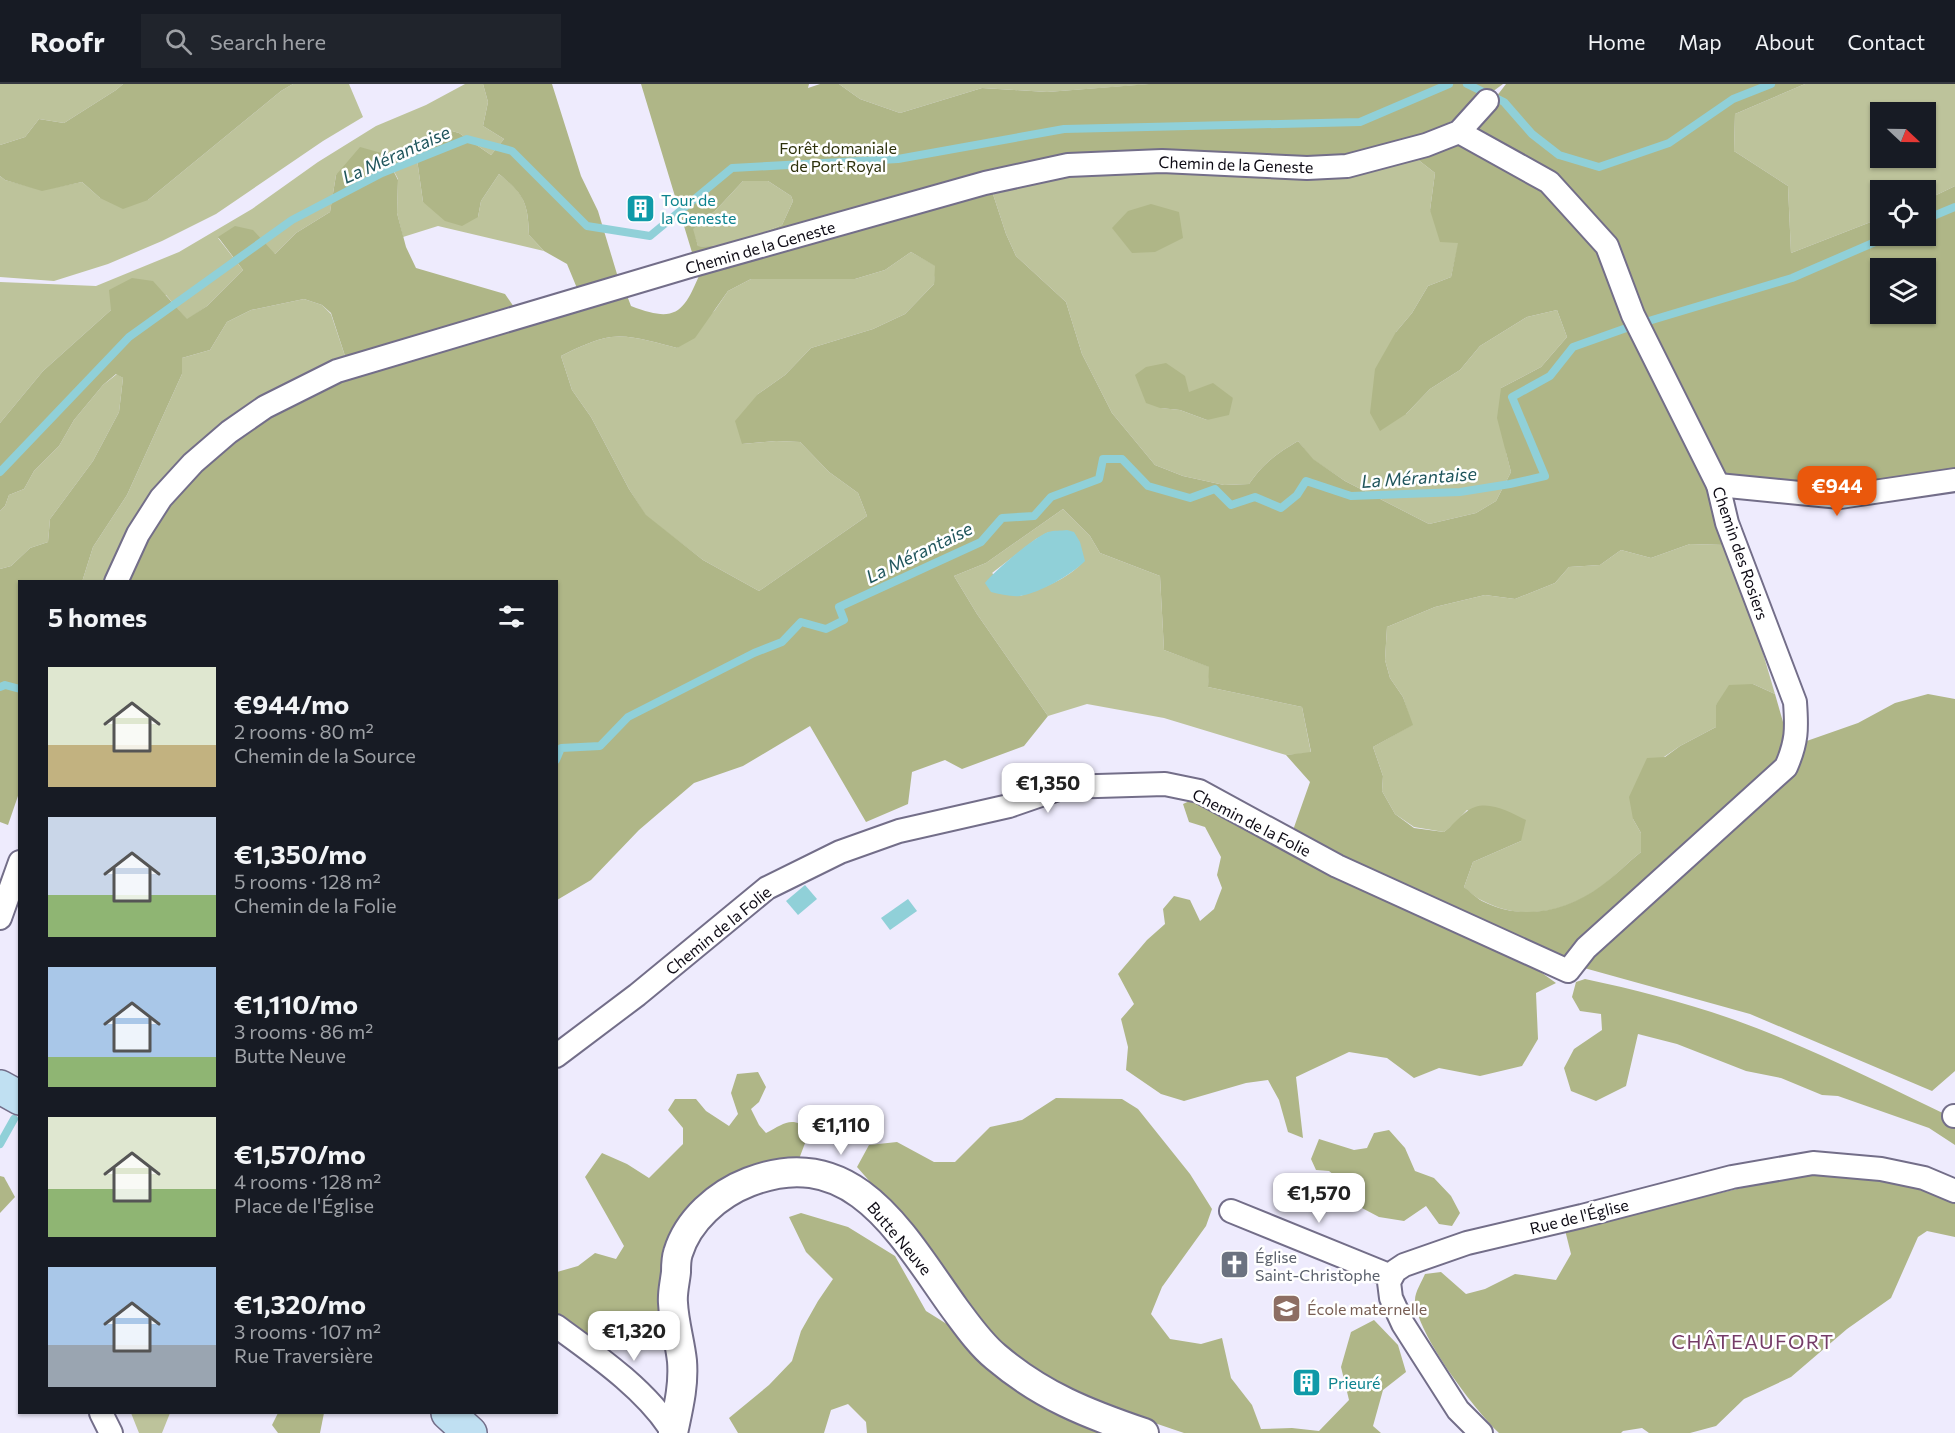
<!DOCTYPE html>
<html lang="en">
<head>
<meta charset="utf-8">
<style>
	:root { --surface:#171b24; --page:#20242c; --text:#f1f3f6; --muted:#9ea1a6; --line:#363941; --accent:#ea580c }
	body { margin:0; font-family:Commissioner,sans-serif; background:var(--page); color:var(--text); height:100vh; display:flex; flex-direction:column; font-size:22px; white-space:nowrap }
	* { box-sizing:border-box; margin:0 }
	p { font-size:20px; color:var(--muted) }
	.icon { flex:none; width:33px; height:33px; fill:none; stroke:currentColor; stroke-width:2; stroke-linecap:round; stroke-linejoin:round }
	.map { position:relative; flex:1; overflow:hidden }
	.side { position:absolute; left:18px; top:496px; width:540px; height:834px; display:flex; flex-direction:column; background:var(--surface); border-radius:0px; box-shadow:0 2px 4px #0004 }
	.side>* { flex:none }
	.needle { width:39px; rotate:112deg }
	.fabs { position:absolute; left:1870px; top:18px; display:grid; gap:12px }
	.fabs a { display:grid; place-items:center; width:66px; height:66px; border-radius:0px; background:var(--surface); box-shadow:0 2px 4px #0004; font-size:30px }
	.price { position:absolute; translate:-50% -51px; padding:0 14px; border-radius:12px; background:#fff; color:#222; font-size:20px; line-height:39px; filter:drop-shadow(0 2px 3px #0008) }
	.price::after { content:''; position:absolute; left:50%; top:36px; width:18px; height:14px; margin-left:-9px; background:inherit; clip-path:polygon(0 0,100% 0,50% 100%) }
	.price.active { background:var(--accent); color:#fff }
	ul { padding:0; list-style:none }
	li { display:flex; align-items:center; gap:18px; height:150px; padding:0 30px }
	li span { display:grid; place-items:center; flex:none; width:168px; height:120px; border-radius:0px; color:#555 }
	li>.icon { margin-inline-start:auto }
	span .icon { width:72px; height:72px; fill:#fffc; stroke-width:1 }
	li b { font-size:26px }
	h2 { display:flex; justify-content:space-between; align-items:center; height:72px; padding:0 30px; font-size:26px }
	header { display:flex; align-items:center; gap:36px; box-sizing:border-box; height:84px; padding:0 30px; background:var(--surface); border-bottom:2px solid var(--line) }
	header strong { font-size:28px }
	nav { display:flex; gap:33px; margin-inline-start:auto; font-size:21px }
	.search { width:420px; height:54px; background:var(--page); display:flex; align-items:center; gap:15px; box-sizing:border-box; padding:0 21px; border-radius:0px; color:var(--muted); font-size:22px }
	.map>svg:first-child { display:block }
</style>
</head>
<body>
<header>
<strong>Roofr</strong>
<div class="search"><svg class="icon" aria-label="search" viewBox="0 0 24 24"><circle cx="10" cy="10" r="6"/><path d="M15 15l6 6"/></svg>Search here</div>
<nav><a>Home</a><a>Map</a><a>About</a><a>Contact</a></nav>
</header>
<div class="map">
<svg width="1955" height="1349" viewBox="0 0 1955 1349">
	<rect width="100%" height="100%" fill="#eeebfd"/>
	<g fill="#bdc39b" fill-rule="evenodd">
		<polygon points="0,0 123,0 116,6 64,39 39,35 25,53 0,61"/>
		<polygon points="293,0 349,0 363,33 323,57 216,130 162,157 108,180 54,197 0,193 0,92 5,96 42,106 82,98 100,114 148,116 281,7"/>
		<path d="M465,0h18l5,18 -5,24 21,13 -13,16 -32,-22 -14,-4 -20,11 -9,12 7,50 55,15 3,-16 18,-27c25,20 29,28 30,61l15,16 -106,-25 -35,11 -6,-24 1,-34 -13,-25 -49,21 -6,37 -34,21 -21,21 -57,-16 25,32 -36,36 -20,14 -21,-25 -55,15 -68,61 -43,52v-141l96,4 83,-34 73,-43 66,-47 58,-36 50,-21z"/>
		<polygon points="839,0 1152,0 1047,8 982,4 900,29 860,15"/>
		<path d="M1805,0h150v102l-29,14v-10h-45v28l-90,35 -3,-67 -54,-35 1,-37zM1881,28h45v46h-45z"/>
		<path d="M1412,71l23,18 -5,37 29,32 -8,35 -23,9 -16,27 -16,19 10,82 24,-25 30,-19 20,-24 47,-29 30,-7 10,27 -26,30 -40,21 5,64 5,20 -15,29 -20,12 -47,11 -84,-43 -33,-22 -14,-18c-22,13 -34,22 -49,43l-25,1 -41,-9 -28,-11 -43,-52 -30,-59 -16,-52 -50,-46 -10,-22 -15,-46 59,-13zM1233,314l-26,22 -27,-10 -19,-2z"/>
		<path d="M743,97h25l23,15 2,5 -11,24c-27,11 -56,23 -84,21l-6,-17 24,-19z"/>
		<path d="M911,168l25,14 -2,18 -29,30 -32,15 -62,19 -26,27 -27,19 -16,50 34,-3 24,1 29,30 29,21 9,23 -108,75 -56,-31 -57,-44 -17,-27 -38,-72 -19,-27 -11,-34c16,-8 32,-16 50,-19 19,-3 47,6 66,11l38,-38 13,-19 23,-12h104l30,-9z"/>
		<polygon points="304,215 322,221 331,230 345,272 251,320 109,498 82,498 93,463 127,411 182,290 182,274 210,266 227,238 251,226"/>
		<polygon points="117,290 123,294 119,328 93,377 50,435 48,458 30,464 11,482 0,485 0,427 5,422 9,411 24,405 34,387 59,362 74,336 103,301"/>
		<path d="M1063,425l27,27 10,17 60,23 4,74 46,17 -2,20 94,20 9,46 -25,2 -122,-37 -77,-14 -39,12 -71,-102 -23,-38 32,-13zM1049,448l35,29c-16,18 -41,27 -64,35l-28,-23 44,-34z"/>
		<path d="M1690,460l35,1 35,98 15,51 -22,-10 -37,21v22l-36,19 -16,11 -31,62 8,14v19c-14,11 -26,24 -39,34 -35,26 -79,36 -119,15 -7,-3 -13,-9 -19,-14l9,-25 48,-21 -54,-31 -13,14 -10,8 -30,-5 -19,-13 -13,-23 1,-15 -10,-29 39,-22 -9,-28 -13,-19 -5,-18 2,-33 48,-20 50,-12 30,4 40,-16 14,-16 31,-2 21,-15 30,8z"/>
		<polygon points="131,1329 170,1329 162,1349 139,1349"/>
	</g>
	<g fill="#afb687" fill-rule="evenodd">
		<polygon points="123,0 293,0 281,7 148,116 123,125 100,114 82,98 42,107 5,96 0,92 0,61 25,53 39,35 64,39 116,6"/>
		<path d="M483,0h69l29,92 17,35 22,73 -41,9 -12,-29 -23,-13 -15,-16c-1,-33 -5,-40 -30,-61l-18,27 -3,16 -16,9 -17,-5 -22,-19 -7,-50 9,-12 20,-11 14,4 32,22 13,-16 -21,-13 5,-24z"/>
		<path d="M641,0h168l-1,4 12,-4h19l21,15 40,14 82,-25 65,4 102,-8h354l-45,33 -41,25 -94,19 -249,-1 -380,99zM743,97h25l23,15 2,5 -11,24c-27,11 -56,23 -84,21l-5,-17 23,-19z"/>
		<path d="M1506,0h299l-70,30 -1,37 54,35 3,67 90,-35v18h45v-36l29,-14v284l-132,16h-94l-77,-151 -37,-91 -145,-113zM1881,184h45v46h-45z"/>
		<path d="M1461,56l87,51 53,59 108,241 16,54 -35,-1 -39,14 -30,-8 -21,15 -31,2 -14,16 -40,16 -30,-4 -50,12 -48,20 -2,33 5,18 13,19 10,28 -40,22 10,29 -1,15 13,23 19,14 30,4c8,-6 14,-14 22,-20 18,-15 42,-1 60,8l-5,21 -48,21 -9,25c6,4 12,11 18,14 41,21 85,10 119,-15 14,-10 26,-23 40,-34v-19l-8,-14 -4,-22 18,-39 18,-1 15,-11 36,-19v-22l13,-20 24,-1 22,10 14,49 -8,19 -212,201 -277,-130 18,-51 -24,-27 25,-3 -9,-45 -94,-20 1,-20 -45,-17 -4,-74 -60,-23 -10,-17 -27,-27 -77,54 -32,13 23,38 71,102 -24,30 -62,23 -17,-9 -33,12 -4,32 -42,18 -56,-96 -67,40 -49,17 -55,47 -48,50 -34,20 -1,-318h-431l42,-81 41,-45 105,-67 313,-96 5,13c46,18 53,6 70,-35l290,-83 15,46 10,22 50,46 16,52 30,59 43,52 28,11 41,9 25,-1c15,-21 27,-30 49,-43l15,18 32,22 84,43 47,-11 20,-12 15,-29 -14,-54 4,-30 40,-21 26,-30 -10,-27 -30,7 -47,29 -20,24 -30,19 -24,25 -26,17 -10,-18 5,-44 21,-37 16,-19 16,-27 23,-9 7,-34 -18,-1 -10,-32 5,-37 -23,-18zM911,168l24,14 -1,18 -29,30 -32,15 -62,19 -26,27 -27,19 -23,27 7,23 34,-3 24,1 29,30 29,21 9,23 -108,75 -56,-31 -57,-45 -17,-26 -38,-72 -19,-27 -11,-34c16,-8 32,-16 50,-19 19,-3 47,6 66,11l18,-10 33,-47 23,-12h104l30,-9z"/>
		<polygon points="360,63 385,70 398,96 397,129 406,163 416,184 505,210 516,226 452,246 345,272 331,229 322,221 304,215 251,226 227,238 210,266 182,274 182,290 127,411 93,463 82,498 20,498 19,709 8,741 0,738 0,485 11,482 30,464 48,458 50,435 93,377 119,328 123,294 116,290 103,301 74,336 59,362 34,387 24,405 9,411 5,422 0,427 0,339 43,287 111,226 109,206 132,194 153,197 187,235 207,222 243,186 218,153 235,142 253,146 275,170 296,149 330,128 336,91"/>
		<polygon points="1151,120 1179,128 1183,154 1155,168 1132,169 1112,144 1128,127"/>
		<polygon points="1166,279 1185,292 1189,308 1213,299 1233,314 1229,331 1207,336 1180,326 1160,324 1146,319 1135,291 1146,283"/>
		<polygon points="1928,610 1955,615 1955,987 1932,1007 1750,930 1577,882 1801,659 1858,639 1895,619"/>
		<polygon points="1198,713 1528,879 1556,899 1536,909 1538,955 1522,982 1480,992 1439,984 1414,994 1387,974 1349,968 1296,993 1303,1054 1288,1048 1279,1016 1268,996 1246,999 1184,1017 1161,1010 1126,986 1128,963 1121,935 1134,920 1118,890 1147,856 1165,840 1163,825 1174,812 1190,816 1200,837 1214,825 1222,804 1217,791 1221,773 1205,743 1189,738 1183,720"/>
		<path d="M1585,895c62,13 125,30 184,54 62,25 126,57 186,86v26l-26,-17 -91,-32 -16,-1 -41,-17 -35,-7 -69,-27 -39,-10 -12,52 -30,15 -25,-10 -7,-23 10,-19 28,-19 -1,-16 -21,-3 -8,-14 4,-15z"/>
		<path d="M758,988l8,15 -7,15 -8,7 8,16 7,8c18,-9 25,-18 44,-3l-11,29 -43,6 -44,29 -43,128 -23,23 -11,-13 -16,-3 -18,12 -32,-11 -12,-13v-45l21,-6 17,-13 21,6 8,-13 -39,-69 17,-24 25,11 22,14 34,-34v-16l-15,-18 7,-11h21l10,12 23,15 9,-12 -7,-21 6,-19z"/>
		<polygon points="1056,1014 1122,1015 1138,1025 1190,1090 1212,1125 1206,1142 1162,1203 1151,1230 1170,1255 1201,1260 1222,1254 1231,1294 1252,1321 1261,1345 1292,1344 1319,1347 1349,1316 1341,1283 1351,1248 1374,1236 1398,1261 1406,1288 1383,1306 1373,1342 1381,1349 1184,1349 1134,1332 1047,1296 999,1263 895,1126 857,1083 869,1061 897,1058 934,1078 955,1078 990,1043 1022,1036"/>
		<polygon points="1389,1046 1405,1064 1415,1087 1434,1094 1451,1112 1460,1129 1452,1142 1439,1140 1426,1122 1404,1137 1379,1133 1362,1124 1348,1102 1329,1087 1316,1086 1311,1075 1319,1055 1354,1066 1367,1064 1374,1049"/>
		<path d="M1808,1088l50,3 41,7 50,16 6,3v36l-28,-6 -9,6 -27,61 -44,31 -56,48 -47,22 -28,27 -26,7h-41l-7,-5 -19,3 -2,2h-122c-25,-24 -83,-100 -84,-133 0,-8 7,-19 10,-26l16,-2 25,22 19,-5 30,-15 41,6 15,-26 -6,-24z"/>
		<polygon points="0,1092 4,1093 15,1113 0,1129"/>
		<polygon points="801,1129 848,1143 895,1172 926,1227 1121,1349 867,1349 866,1338 848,1320 831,1326 824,1349 738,1349 729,1334 769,1301 792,1277 801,1247 818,1217 833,1195 806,1168 789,1133"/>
		<polygon points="278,1329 324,1329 320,1349 278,1349 272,1341"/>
	</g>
	<g fill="#90d0d8">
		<path d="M1067,446l7,2 6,10 5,19c-14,14 -45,32 -65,35 -9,1 -20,-2 -29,-4l-6,-9c9,-12 48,-45 63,-51 6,-2 13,-1 19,-2z"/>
		<polygon points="805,801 817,815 798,831 786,817"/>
		<polygon points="908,815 917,827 890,846 881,834"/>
	</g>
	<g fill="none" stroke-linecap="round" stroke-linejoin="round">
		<g stroke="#90d0d8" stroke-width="8">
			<polyline points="1467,0 1504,18 1532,50 1559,71 1599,83 1669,59 1733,15 1771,0"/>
			<polyline points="1926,135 1955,123"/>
			<polyline points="0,388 129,253 292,136 382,89 467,55 512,67 587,142 650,152 732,84 898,75 1064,45 1360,38 1449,0"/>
			<polyline points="0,603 5,601 20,605"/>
			<polyline points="556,676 561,664 600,662 628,633 754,569 782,558 801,538 826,545 844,536 839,523 981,458 1002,434 1034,432 1051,413 1099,395 1103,375 1122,375 1148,402 1190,414 1215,405 1231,421 1255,413 1281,424 1297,411 1306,397 1351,412 1460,408 1510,400 1545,392 1512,313 1550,292 1573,263 1632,242 1792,194 1889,152"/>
			<polyline points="0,1060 14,1035"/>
		</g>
		<defs>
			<g id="minor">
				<polyline points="1718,401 1840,413 1955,396"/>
				<polyline points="116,498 138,450 161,414 193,379 229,348 265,323 337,287 690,182 985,99 1068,81 1162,77 1307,84 1347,82 1426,61 1459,48 1487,17"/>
				<polyline points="0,834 20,778"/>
				<path d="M556,972l81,-61 130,-107 73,-36 59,-21 110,-25 55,-19 101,-3 34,7 138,75 231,105 18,-23 200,-181c11,-25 11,-38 9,-65l-68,-179 -9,-38 -85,-170 -26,-69 -58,-64 -90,-50"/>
				<polyline points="1954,1032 1955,1032"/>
				<polyline points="1231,1127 1391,1192"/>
				<path d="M556,1242c40,29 92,65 117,107"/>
				<polyline points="101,1329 111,1349"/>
				<polyline points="1481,1349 1458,1326 1403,1240 1391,1214 1389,1198 1395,1187 1404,1181 1467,1159 1582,1132 1732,1093 1813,1079 1881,1085 1924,1094 1955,1107"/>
			</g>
			<path id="tertiary" d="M673,1349c5,-24 11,-47 9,-72 -2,-19 -8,-38 -9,-58 -1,-10 2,-21 3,-31 0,-6 0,-13 2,-19 10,-33 40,-59 71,-71 105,-41 154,55 206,127 12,16 25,35 41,48 46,39 92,57 148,76"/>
			<g id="secondary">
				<polyline points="0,1003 20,1014"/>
				<polyline points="448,1329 470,1349"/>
			</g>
		</defs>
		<use href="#minor" stroke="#736e89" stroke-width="26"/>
		<use href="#tertiary" stroke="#736e89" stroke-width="32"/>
		<use href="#secondary" stroke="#736e89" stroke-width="36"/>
		<use href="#minor" stroke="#fff" stroke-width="22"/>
		<use href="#tertiary" stroke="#fff" stroke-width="28"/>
		<use href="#secondary" stroke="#c0e0f2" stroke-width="33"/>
	</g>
	<defs>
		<symbol id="building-square" viewBox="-11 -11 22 22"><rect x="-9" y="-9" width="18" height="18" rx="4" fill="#0f9aa8" stroke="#fff"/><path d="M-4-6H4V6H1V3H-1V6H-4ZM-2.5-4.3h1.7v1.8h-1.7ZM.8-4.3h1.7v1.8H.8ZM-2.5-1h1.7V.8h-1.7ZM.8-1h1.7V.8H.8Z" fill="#fff"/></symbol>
		<symbol id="church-square" viewBox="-11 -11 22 22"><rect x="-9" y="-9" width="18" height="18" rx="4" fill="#6b7280" stroke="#fff"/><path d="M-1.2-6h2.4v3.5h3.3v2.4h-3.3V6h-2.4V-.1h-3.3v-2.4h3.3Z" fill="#fff"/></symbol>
		<symbol id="school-square" viewBox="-11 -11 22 22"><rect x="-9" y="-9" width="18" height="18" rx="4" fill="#8d6e63" stroke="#fff"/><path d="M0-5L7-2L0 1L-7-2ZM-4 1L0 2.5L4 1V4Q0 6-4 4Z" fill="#fff"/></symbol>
	</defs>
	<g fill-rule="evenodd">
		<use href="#building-square" x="624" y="108" width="33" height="33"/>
		<use href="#church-square" x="1218" y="1164" width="33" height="33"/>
		<use href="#school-square" x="1270" y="1208" width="33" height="33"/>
		<use href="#building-square" x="1290" y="1282" width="33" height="33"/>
	</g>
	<g text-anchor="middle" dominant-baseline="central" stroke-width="5" stroke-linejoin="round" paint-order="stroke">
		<g font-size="16" fill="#2d310b" stroke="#fff">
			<text x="838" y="63">Forêt domaniale<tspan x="838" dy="18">de Port Royal</tspan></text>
		</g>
		<g font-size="16" fill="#0d0a14" stroke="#fff">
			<text transform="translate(1236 80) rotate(2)">Chemin de la Geneste</text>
			<text transform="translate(760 163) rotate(-16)">Chemin de la Geneste</text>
			<text transform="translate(1741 469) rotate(71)">Chemin des Rosiers</text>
			<text transform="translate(1252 738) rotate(27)">Chemin de la Folie</text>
			<text transform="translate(718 846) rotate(-39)">Chemin de la Folie</text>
			<text transform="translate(1579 1132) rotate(-14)">Rue de l'Église</text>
			<text transform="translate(900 1154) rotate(50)">Butte Neuve</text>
		</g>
		<g font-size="16" fill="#0d838f" stroke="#fff" text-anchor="start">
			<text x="661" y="115">Tour de<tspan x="661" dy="18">la Geneste</tspan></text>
			<text x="1328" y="1298">Prieuré</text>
		</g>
		<g font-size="16" fill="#5b616d" stroke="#fff" text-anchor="start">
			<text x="1255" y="1172">Église<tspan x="1255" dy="18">Saint-Christophe</tspan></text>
		</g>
		<g font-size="16" fill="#785e54" stroke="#fff" text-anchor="start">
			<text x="1307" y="1224">École maternelle</text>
		</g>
		<g font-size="18" font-style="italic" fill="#1f555c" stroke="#fff">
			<text transform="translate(396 70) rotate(-24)">La Mérantaise</text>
			<text transform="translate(1419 393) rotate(-4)">La Mérantaise</text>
			<text transform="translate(919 468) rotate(-26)">La Mérantaise</text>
		</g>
		<g font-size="20" letter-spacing="1.5" fill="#753c68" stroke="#fff">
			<text x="1753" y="1257">CHÂTEAUFORT</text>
		</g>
	</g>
</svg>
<div class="fabs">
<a><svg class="needle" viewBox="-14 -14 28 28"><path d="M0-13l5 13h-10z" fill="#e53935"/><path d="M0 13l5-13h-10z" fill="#9ea1a6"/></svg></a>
<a><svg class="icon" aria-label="locate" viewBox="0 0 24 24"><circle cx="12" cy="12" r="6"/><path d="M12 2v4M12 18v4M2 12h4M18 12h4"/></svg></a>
<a><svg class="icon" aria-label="layers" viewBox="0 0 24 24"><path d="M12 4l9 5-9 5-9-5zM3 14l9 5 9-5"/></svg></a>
</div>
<b class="price active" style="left:1837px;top:433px">€944</b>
<b class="price" style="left:1048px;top:730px">€1,350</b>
<b class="price" style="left:841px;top:1072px">€1,110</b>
<b class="price" style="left:1319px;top:1140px">€1,570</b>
<b class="price" style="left:634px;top:1278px">€1,320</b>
<section class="side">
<h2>5 homes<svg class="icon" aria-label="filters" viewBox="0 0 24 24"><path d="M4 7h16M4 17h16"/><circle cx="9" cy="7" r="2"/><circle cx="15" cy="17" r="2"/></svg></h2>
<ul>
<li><span style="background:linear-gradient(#dfe7d0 65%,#c2b280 0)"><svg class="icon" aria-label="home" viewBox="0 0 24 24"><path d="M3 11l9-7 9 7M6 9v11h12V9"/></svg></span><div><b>€944/mo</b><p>2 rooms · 80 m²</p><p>Chemin de la Source</p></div></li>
<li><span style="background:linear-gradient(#c9d6e8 65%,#8fb573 0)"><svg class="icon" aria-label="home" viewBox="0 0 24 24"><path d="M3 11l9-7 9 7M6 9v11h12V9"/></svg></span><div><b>€1,350/mo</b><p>5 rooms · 128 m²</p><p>Chemin de la Folie</p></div></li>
<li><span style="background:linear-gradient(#a9c7e8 75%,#8fb573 0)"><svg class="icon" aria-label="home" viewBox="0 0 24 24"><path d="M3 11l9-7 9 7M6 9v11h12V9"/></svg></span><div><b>€1,110/mo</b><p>3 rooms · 86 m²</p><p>Butte Neuve</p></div></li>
<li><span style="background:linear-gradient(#dfe7d0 60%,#8fb573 0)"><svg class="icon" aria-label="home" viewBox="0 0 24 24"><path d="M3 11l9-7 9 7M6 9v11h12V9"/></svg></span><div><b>€1,570/mo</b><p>4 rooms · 128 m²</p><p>Place de l'Église</p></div></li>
<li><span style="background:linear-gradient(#a9c7e8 65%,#9aa5b1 0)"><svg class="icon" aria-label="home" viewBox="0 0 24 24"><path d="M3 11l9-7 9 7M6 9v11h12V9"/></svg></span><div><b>€1,320/mo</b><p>3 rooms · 107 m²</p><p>Rue Traversière</p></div></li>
</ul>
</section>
</div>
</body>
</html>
